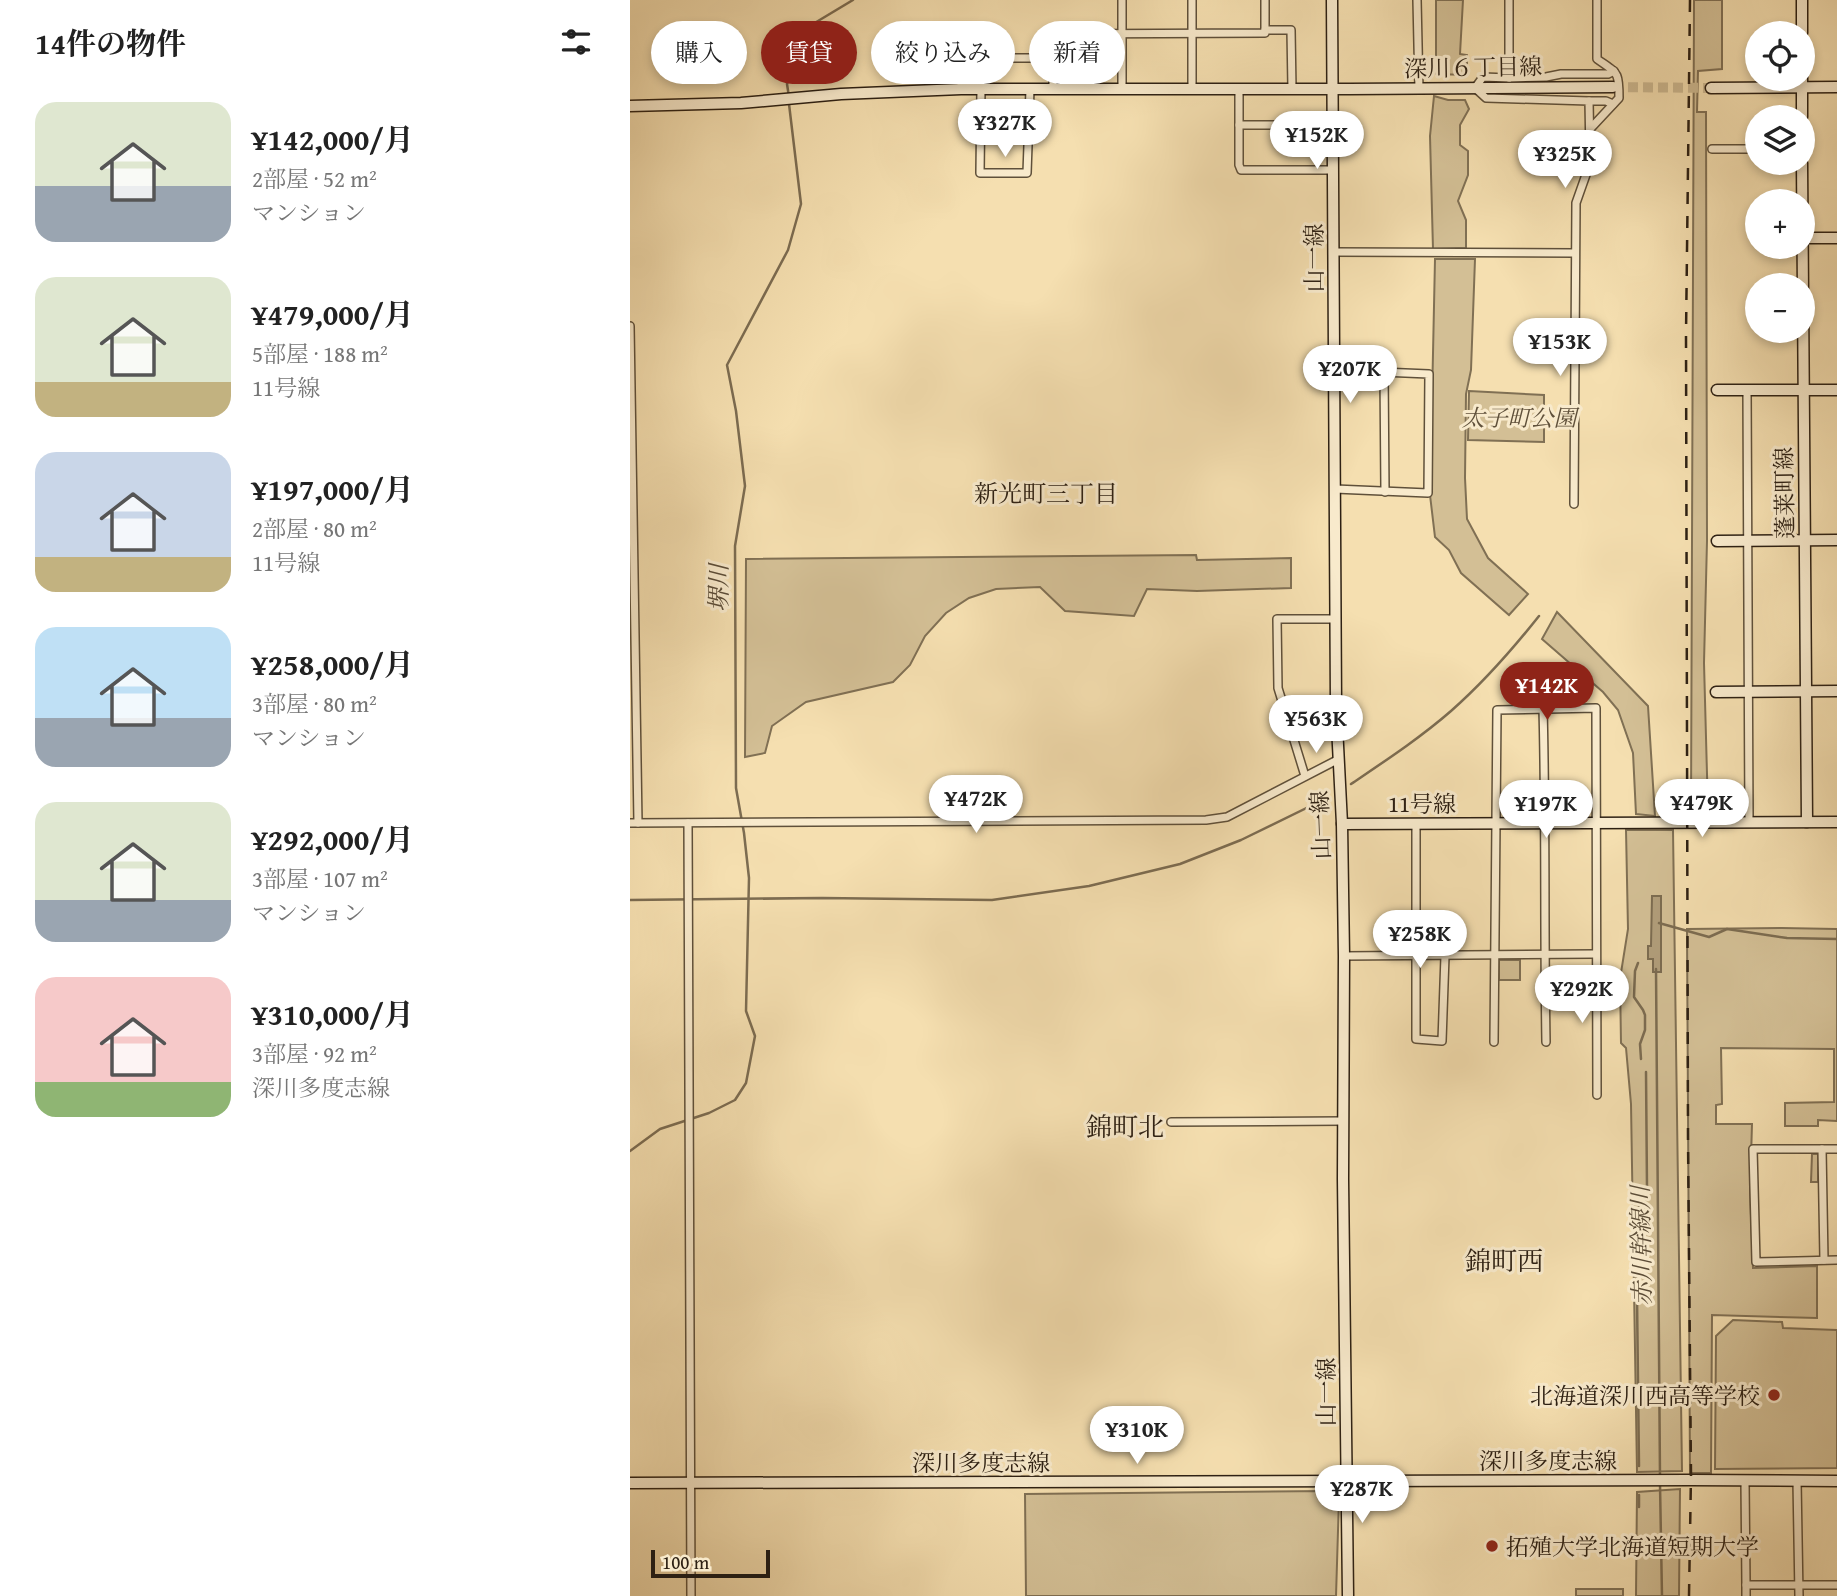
<!DOCTYPE html>
<html lang="ja">
<head>
<meta charset="utf-8">
<style>
	:root { --surface:#fff; --page:#f2f2f2; --text:#222; --muted:#767676; --accent:#8f2418 }
	body { margin:0; font-family:"Gentium Book Plus","Noto Serif JP",serif; background:var(--page); color:var(--text); height:100vh; display:flex; flex-direction:column; font-size:26px; white-space:nowrap }
	* { box-sizing:border-box; margin:0 }
	p { font-size:23px; color:var(--muted) }
	.icon { flex:none; width:38px; height:38px; fill:none; stroke:currentColor; stroke-width:2; stroke-linecap:round; stroke-linejoin:round }
	.map { position:relative; flex:1; overflow:hidden }
	.panel { display:flex; flex-direction:column; background:var(--surface); width:630px }
	.panel>* { flex:none }
	.banner { position:absolute; left:21px; top:21px; width:665px; height:63px; display:flex; gap:14px }
	.controls { position:absolute; left:1115px; top:21px; display:grid; gap:14px }
	.controls a { display:grid; place-items:center; width:70px; height:70px; border-radius:50%; background:var(--surface); box-shadow:0 4px 10px #0003; font-size:35px }
	.scale { position:absolute; left:21px; bottom:18px; width:119px; box-sizing:border-box; padding-left:7px; border:4px solid #2d2013; border-top:0; font-size:19px; line-height:24px; white-space:nowrap; color:#2d2013; -webkit-text-stroke:5px #f8eacc; paint-order:stroke }
	.price { position:absolute; translate:-50% -60px; padding:0 16px; border-radius:24px; background:#fff; color:#222; font-size:23px; line-height:46px; filter:drop-shadow(0 2px 4px #0008) }
	.price::after { content:''; position:absolute; left:50%; top:42px; width:21px; height:16px; margin-left:-10px; background:inherit; clip-path:polygon(0 0,100% 0,50% 100%) }
	.price.current { background:var(--accent); color:#fff }
	ul { padding:0; list-style:none }
	li { display:flex; align-items:center; gap:21px; height:175px; padding:0 35px }
	li span { display:grid; place-items:center; flex:none; width:196px; height:140px; border-radius:21px; color:#555 }
	li>.icon { margin-inline-start:auto }
	span .icon { width:84px; height:84px; fill:#fffc; stroke-width:1 }
	li b { font-size:30px }
	h2 { display:flex; justify-content:space-between; align-items:center; height:84px; padding:0 35px; font-size:30px }
	.pill { padding:0 24px; border-radius:32px; background:var(--surface); box-shadow:0 4px 10px #0003; font-size:24px; line-height:63px }
	.pill.current { background:var(--accent); color:#fff }
	main { display:flex; flex:1; min-height:0 }
	.map>svg:first-child { display:block }
</style>
</head>
<body>
<main>
<section class="panel">
<h2>14件の物件<svg class="icon" aria-label="filters" viewBox="0 0 24 24"><path d="M4 7h16M4 17h16"/><circle cx="9" cy="7" r="2"/><circle cx="15" cy="17" r="2"/></svg></h2>
<ul>
<li><span style="background:linear-gradient(#dfe7d0 60%,#9aa5b1 0)"><svg class="icon" aria-label="home" viewBox="0 0 24 24"><path d="M3 11l9-7 9 7M6 9v11h12V9"/></svg></span><div><b>¥142,000/月</b><p>2部屋 · 52 m²</p><p>マンション</p></div></li>
<li><span style="background:linear-gradient(#dfe7d0 75%,#c2b280 0)"><svg class="icon" aria-label="home" viewBox="0 0 24 24"><path d="M3 11l9-7 9 7M6 9v11h12V9"/></svg></span><div><b>¥479,000/月</b><p>5部屋 · 188 m²</p><p>11号線</p></div></li>
<li><span style="background:linear-gradient(#c9d6e8 75%,#c2b280 0)"><svg class="icon" aria-label="home" viewBox="0 0 24 24"><path d="M3 11l9-7 9 7M6 9v11h12V9"/></svg></span><div><b>¥197,000/月</b><p>2部屋 · 80 m²</p><p>11号線</p></div></li>
<li><span style="background:linear-gradient(#bfe0f5 65%,#9aa5b1 0)"><svg class="icon" aria-label="home" viewBox="0 0 24 24"><path d="M3 11l9-7 9 7M6 9v11h12V9"/></svg></span><div><b>¥258,000/月</b><p>3部屋 · 80 m²</p><p>マンション</p></div></li>
<li><span style="background:linear-gradient(#dfe7d0 70%,#9aa5b1 0)"><svg class="icon" aria-label="home" viewBox="0 0 24 24"><path d="M3 11l9-7 9 7M6 9v11h12V9"/></svg></span><div><b>¥292,000/月</b><p>3部屋 · 107 m²</p><p>マンション</p></div></li>
<li><span style="background:linear-gradient(#f6c9c9 75%,#8fb573 0)"><svg class="icon" aria-label="home" viewBox="0 0 24 24"><path d="M3 11l9-7 9 7M6 9v11h12V9"/></svg></span><div><b>¥310,000/月</b><p>3部屋 · 92 m²</p><p>深川多度志線</p></div></li>
</ul>
</section>
<div class="map">
<svg width="1207" height="1596" viewBox="0 0 1207 1596">
	<rect width="100%" height="100%" fill="#f5dfb0"/>
	<filter id="stains"><feTurbulence type="fractalNoise" baseFrequency=".00286" numOctaves="4"/><feColorMatrix values="0 0 0 0 .2 0 0 0 0 .09 0 0 0 0 .02 0 0 0 .5 -.17"/></filter>
	<radialGradient id="worn" r=".72"><stop offset=".6" stop-color="#630" stop-opacity="0"/><stop offset="1" stop-color="#630" stop-opacity=".3"/></radialGradient>
	<g fill="#d3bf95" stroke="#807054" stroke-width="2">
		<polygon points="806,0 833,0 830,54 837,55 837,75 806,74"/>
		<polygon points="1064,0 1092,0 1092,69 1068,71 1067,112 1076,112 1077,541 1074,663 1078,811 1061,812"/>
		<polygon points="804,96 818,100 835,100 839,109 830,125 830,145 838,151 838,175 828,201 836,220 836,248 803,249 800,136"/>
		<polygon points="805,259 845,259 841,370 836,394 835,478 837,519 858,558 898,594 879,615 831,573 819,550 805,537 800,495"/>
		<polygon points="839,391 914,395 914,442 838,440"/>
		<polygon points="566,555 567,560 661,558 661,588 567,591 517,589 504,616 435,611 410,587 366,589 339,598 316,613 295,636 280,665 263,682 176,702 142,726 135,753 115,757 116,559"/>
		<polygon points="927,612 1018,706 1025,816 1006,814 1003,753 988,710 973,692 912,639"/>
		<polygon points="996,830 1043,830 1052,1471 1007,1472 1001,1104 996,1048 991,1043 990,979 998,929"/>
		<polygon points="1152,928 1207,929 1207,1121 1188,1120 1188,1126 1155,1126 1155,1103 1204,1102 1204,1049 1091,1048 1092,1104 1086,1105 1086,1124 1122,1124 1120,1191 1123,1268 1187,1266 1187,1318 1082,1315 1081,1473 1060,1473 1057,929"/>
		<rect x="869" y="960" width="21" height="20"/>
		<polygon points="1182,1154 1188,1154 1188,1182 1181,1182"/>
		<polygon points="1103,1320 1152,1322 1153,1328 1207,1330 1207,1468 1085,1469 1086,1336"/>
		<polygon points="1050,1489 1049,1596 1006,1596 1007,1492"/>
		<polygon points="697,1491 709,1498 706,1596 396,1596 395,1494"/>
		<rect x="946" y="1589" width="47" height="7"/>
	</g>
	<polygon fill="#b19e7b" stroke="#7c6c51" stroke-width="2" points="1022,896 1031,896 1031,972 1023,972 1023,959 1018,959 1018,946 1021,946"/>
	<g fill="none" stroke-linecap="round" stroke-linejoin="round">
		<g stroke="#7c6c51" stroke-width="2.5">
			<polyline points="159,97 157,84 173,36 183,24 223,0"/>
			<path d="M721,784c34,-23 69,-46 100,-73 33,-29 61,-61 88,-95"/>
			<polyline points="0,900 192,898 362,900 459,886 550,864 611,840 699,797"/>
			<polyline points="1029,923 1079,937 1097,929 1157,938 1207,939"/>
			<polyline points="1008,963 1005,971 1004,997 1013,1010 1015,1015 1015,1030 1010,1044 1011,1059"/>
			<polyline points="1026,969 1030,1477"/>
			<polyline points="1016,1072 1017,1189"/>
			<polyline points="0,1151 30,1129 79,1113 105,1100 116,1083 125,1036 116,1011 119,878 114,833 106,788 105,546 115,486 106,411 97,365 158,250 171,204 159,104"/>
			<polyline points="1009,1466 1006,1213 1012,1200"/>
			<polyline points="1030,1484 1032,1596"/>
			<polyline points="1009,1507 1009,1495"/>
		</g>
		<polyline stroke="#cdb991" stroke-width="10" stroke-dasharray="10 5" stroke-linecap="butt" points="983,87 1081,88"/>
		<defs>
			<g id="street">
				<polyline points="492,0 492,89"/>
				<polyline points="635,0 635,30"/>
				<polyline points="787,0 789,89"/>
				<polyline points="879,0 879,78 916,77 931,74 978,74 984,71"/>
				<polyline points="879,78 853,77 845,88 856,98 959,101 960,156 958,169 946,203 944,504"/>
				<polyline points="331,89 332,58 422,58"/>
				<polyline points="351,89 350,173 397,173 400,89"/>
				<polyline points="423,89 423,34 635,33 635,30 661,30 662,89"/>
				<polyline points="562,89 562,0"/>
				<polyline points="609,89 609,165 611,170 703,170"/>
				<polyline points="959,101 976,101 983,104"/>
				<polyline points="609,125 703,125"/>
				<path d="M960,129l29,-31c0,-27 -1,-24 -22,-39v-59"/>
				<polyline points="1082,149 1127,149"/>
				<polyline points="704,252 945,253"/>
				<polyline points="0,326 8,823"/>
				<polyline points="704,370 799,374 798,493 705,489"/>
				<polyline points="754,372 755,492"/>
				<polyline points="1117,390 1119,823"/>
				<path d="M913,708c3,112 1,223 3,334"/>
				<polyline points="675,776 648,688 647,619 706,619"/>
				<polyline points="0,823 576,820 597,817 709,759"/>
				<polyline points="58,823 61,1596"/>
				<polyline points="786,824 786,1039 812,1041 815,956"/>
				<polyline points="714,956 965,954"/>
				<polyline points="864,1042 867,710 966,708 967,1095"/>
				<polyline points="541,1122 714,1121"/>
				<polyline points="1192,1149 1194,1260"/>
				<polyline points="1207,1149 1123,1149 1126,1262 1207,1260"/>
				<polyline points="1115,1481 1116,1585"/>
				<polyline points="1167,1481 1169,1596"/>
				<polyline points="1116,1596 1116,1585 1207,1585"/>
			</g>
			<g id="secondary">
				<polyline points="702,0 706,706 712,824 714,956 713,1179 718,1596"/>
				<polyline points="1172,0 1172,33"/>
				<polyline points="1081,88 1207,87"/>
				<polyline points="0,106 111,103 211,94 331,89 720,89 983,87"/>
				<polyline points="1172,117 1172,43"/>
				<polyline points="1172,163 1177,822"/>
				<polyline points="1173,238 1207,238"/>
				<polyline points="1087,390 1207,390"/>
				<polyline points="1087,541 1207,540"/>
				<polyline points="1086,692 1207,691"/>
				<polyline points="712,824 1207,822"/>
				<polyline points="0,1483 1061,1480 1207,1481"/>
			</g>
		</defs>
		<use href="#street" stroke="#5f503a" stroke-width="10"/>
		<use href="#secondary" stroke="#2d2013" stroke-width="13"/>
		<use href="#street" stroke="#f8eacc" stroke-width="7"/>
		<use href="#secondary" stroke="#f8eacc" stroke-width="10"/>
		<polyline stroke="#2d2013" stroke-width="2.5" stroke-dasharray="12 12" stroke-linecap="butt" points="1059,1596 1061,1475 1058,1138 1056,335 1060,0"/>
	</g>
	<g fill="#8f2418" stroke="#f8eacc" stroke-width="2.5">
		<circle cx="1144" cy="1395" r="7"/>
		<circle cx="862" cy="1546" r="7"/>
	</g>
	<g text-anchor="middle" dominant-baseline="central" stroke-width="6" stroke-linejoin="round" paint-order="stroke">
		<g font-size="23" fill="#2d2013" stroke="#f8eacc">
			<text transform="translate(843 67) rotate(-1)">深川６丁目線</text>
			<text transform="translate(683 258) rotate(-90)">山一線</text>
			<text transform="translate(1154 493) rotate(-91)">蓬莱町線</text>
			<text x="792" y="803">11号線</text>
			<text transform="translate(690 825) rotate(-92)">山一線</text>
			<text transform="translate(695 1392) rotate(-90)">山一線</text>
			<text x="918" y="1460">深川多度志線</text>
			<text x="351" y="1462">深川多度志線</text>
		</g>
		<g font-size="23" font-style="italic" fill="#5f503a" stroke="#f8eacc">
			<text x="889" y="417">太子町公園</text>
		</g>
		<g font-size="23" fill="#2d2013" stroke="#f8eacc" text-anchor="end">
			<text x="1130" y="1395">北海道深川西高等学校</text>
			<text x="876" y="1546" text-anchor="start">拓殖大学北海道短期大学</text>
		</g>
		<g font-size="24" fill="#2d2013" stroke="#f8eacc">
			<text x="416" y="493">新光町三丁目</text>
		</g>
		<g font-size="24" font-style="italic" fill="#5b4c37" stroke="#f8eacc">
			<text transform="translate(88 588) rotate(-90)">堺川</text>
			<text transform="translate(1011 1246) rotate(-91)">赤川幹線川</text>
		</g>
		<g font-size="26" fill="#2d2013" stroke="#f8eacc">
			<text x="495" y="1126">錦町北</text>
			<text x="874" y="1260">錦町西</text>
		</g>
	</g>
	<rect width="100%" height="100%" filter="url(#stains)"/>
	<rect width="100%" height="100%" fill="url(#worn)"/>
</svg>
<div class="controls">
<a><svg class="icon" aria-label="locate" viewBox="0 0 24 24"><circle cx="12" cy="12" r="6"/><path d="M12 2v4M12 18v4M2 12h4M18 12h4"/></svg></a>
<a><svg class="icon" aria-label="layers" viewBox="0 0 24 24"><path d="M12 4l9 5-9 5-9-5zM3 14l9 5 9-5"/></svg></a>
<a>+</a>
<a>−</a>
</div>
<div class="scale">100 m</div>
<b class="price" style="left:375px;top:159px">¥327K</b>
<b class="price" style="left:687px;top:171px">¥152K</b>
<b class="price" style="left:935px;top:190px">¥325K</b>
<b class="price" style="left:930px;top:378px">¥153K</b>
<b class="price" style="left:720px;top:405px">¥207K</b>
<b class="price current" style="left:917px;top:722px">¥142K</b>
<b class="price" style="left:686px;top:755px">¥563K</b>
<b class="price" style="left:346px;top:835px">¥472K</b>
<b class="price" style="left:1072px;top:839px">¥479K</b>
<b class="price" style="left:916px;top:840px">¥197K</b>
<b class="price" style="left:790px;top:970px">¥258K</b>
<b class="price" style="left:952px;top:1025px">¥292K</b>
<b class="price" style="left:507px;top:1466px">¥310K</b>
<b class="price" style="left:732px;top:1525px">¥287K</b>
<div class="banner">
<a class="pill">購入</a>
<a class="pill current">賃貸</a>
<a class="pill">絞り込み</a>
<a class="pill">新着</a>
</div>
</div>
</main>
</body>
</html>
